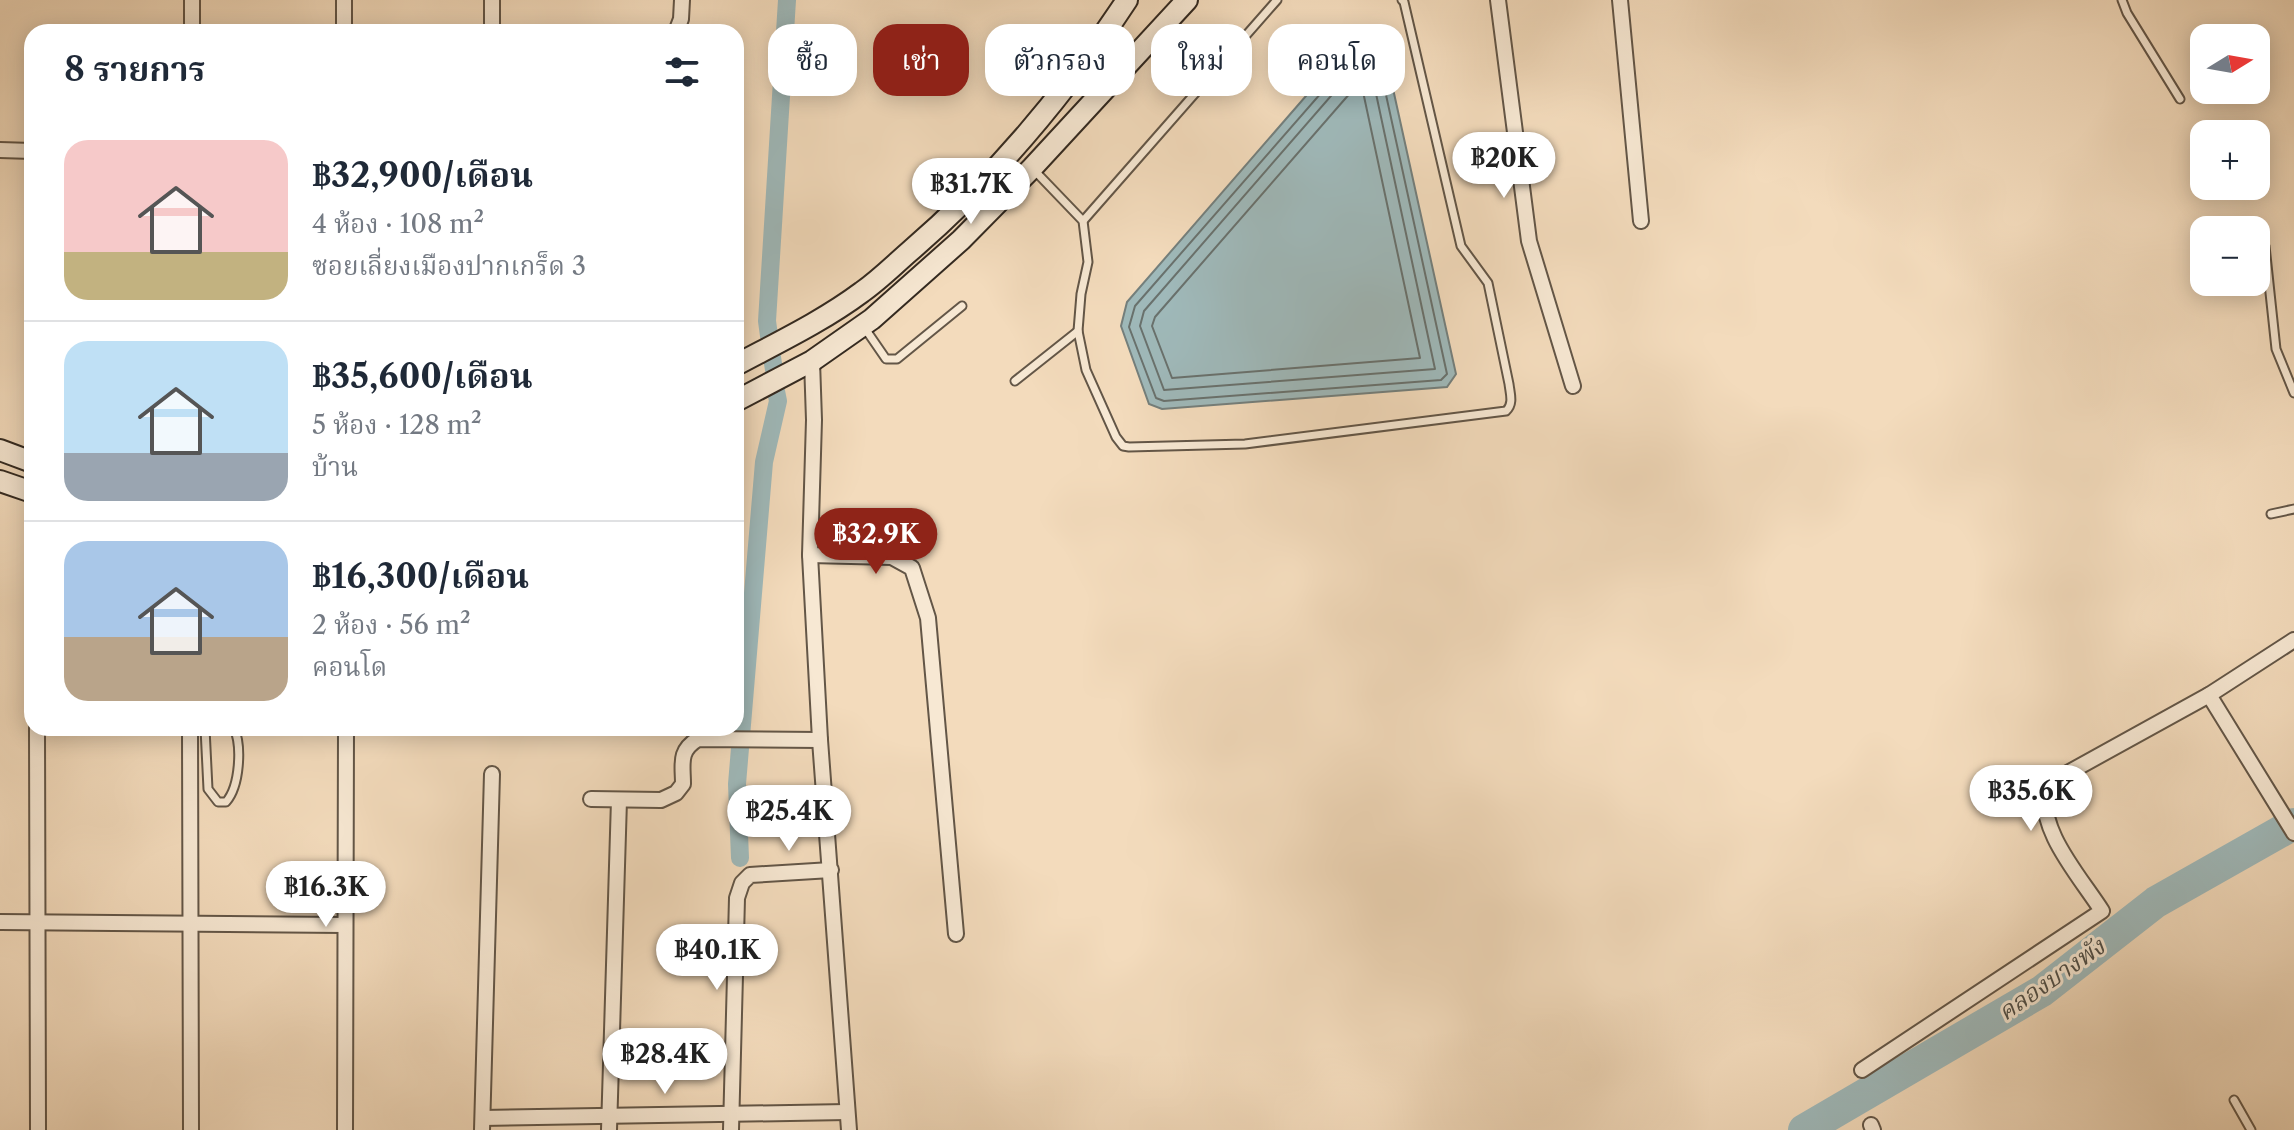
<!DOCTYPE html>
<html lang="th">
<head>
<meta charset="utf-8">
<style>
	:root { --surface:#fff; --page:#f6f6f7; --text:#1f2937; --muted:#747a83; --line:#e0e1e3; --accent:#8f2418 }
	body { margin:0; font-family:"Libre Caslon Text","Noto Serif Thai",serif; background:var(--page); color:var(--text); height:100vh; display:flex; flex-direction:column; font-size:30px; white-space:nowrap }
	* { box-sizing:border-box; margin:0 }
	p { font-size:26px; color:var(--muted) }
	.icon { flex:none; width:44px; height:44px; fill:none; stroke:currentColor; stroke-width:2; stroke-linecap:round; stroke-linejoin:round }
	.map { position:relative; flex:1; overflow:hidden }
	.sheet { position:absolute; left:24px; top:24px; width:720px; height:712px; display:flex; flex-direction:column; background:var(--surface); border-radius:24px; box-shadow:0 4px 20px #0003 }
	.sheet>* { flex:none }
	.banner { position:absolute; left:768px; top:24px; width:760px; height:72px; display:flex; gap:16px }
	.needle { width:52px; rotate:79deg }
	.controls { position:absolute; left:2190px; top:24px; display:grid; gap:16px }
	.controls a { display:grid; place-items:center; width:80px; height:80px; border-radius:16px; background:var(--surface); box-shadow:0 4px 20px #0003; font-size:40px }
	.price { position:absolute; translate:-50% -68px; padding:0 18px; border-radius:28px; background:#fff; color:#222; font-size:26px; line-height:52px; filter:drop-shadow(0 2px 4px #0008) }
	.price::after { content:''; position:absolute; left:50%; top:48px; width:24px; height:18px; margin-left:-12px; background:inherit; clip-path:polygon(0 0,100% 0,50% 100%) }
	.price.selected { background:var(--accent); color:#fff }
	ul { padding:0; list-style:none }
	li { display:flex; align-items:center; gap:24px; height:200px; padding:0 40px }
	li+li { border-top:2px solid var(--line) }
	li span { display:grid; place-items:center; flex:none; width:224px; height:160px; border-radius:24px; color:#555 }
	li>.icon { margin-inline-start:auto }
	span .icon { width:96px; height:96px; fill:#fffc; stroke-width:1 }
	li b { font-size:34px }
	h2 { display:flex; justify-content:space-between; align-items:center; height:96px; padding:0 40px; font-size:34px }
	.pill { padding:0 28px; border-radius:24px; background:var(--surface); box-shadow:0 4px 20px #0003; font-size:28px; line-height:72px }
	.pill.selected { background:var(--accent); color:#fff }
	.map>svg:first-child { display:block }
</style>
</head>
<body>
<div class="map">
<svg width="2294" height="1130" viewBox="0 0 2294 1130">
	<rect width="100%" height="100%" fill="#f3dbbc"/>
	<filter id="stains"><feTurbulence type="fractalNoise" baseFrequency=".0025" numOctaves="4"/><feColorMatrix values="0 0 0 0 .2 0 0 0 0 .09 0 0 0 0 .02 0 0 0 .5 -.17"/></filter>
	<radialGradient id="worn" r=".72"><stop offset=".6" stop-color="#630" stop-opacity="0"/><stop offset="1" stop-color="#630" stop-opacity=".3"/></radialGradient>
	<polygon fill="#9fb9ba" stroke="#747f7c" stroke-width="2" points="1365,28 1380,30 1456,374 1447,387 1162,409 1149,404 1121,326 1127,302"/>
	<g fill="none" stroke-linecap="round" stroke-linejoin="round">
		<g stroke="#69716d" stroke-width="2">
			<polygon points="1370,37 1374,40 1447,374 1441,380 1164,401 1156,398 1129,327 1135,306"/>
			<polygon points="1364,58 1369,61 1435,369 1164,390 1140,326 1144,311"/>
			<polygon points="1358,84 1362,87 1420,358 1172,378 1152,326 1155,317"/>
		</g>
		<g stroke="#9fb9ba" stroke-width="18">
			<polyline points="769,336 767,321 787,0"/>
			<polyline points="772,357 774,370"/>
			<polyline points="740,858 737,784 764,462 778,401 776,391"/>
		</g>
		<polyline stroke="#9fb9ba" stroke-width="32" points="1804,1130 2042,991 2156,902 2294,824"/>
		<defs>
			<g id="service">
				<polyline points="2122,0 2127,13 2180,99"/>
				<path d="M1034,170l49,51 5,41 -7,32 -3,37 8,39 30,67 7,9 6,1 116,-3 261,-33c8,-7 4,-18 3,-27l-21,-101 -27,-37 -57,-244 -2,-2"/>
				<polyline points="1083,221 1277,0"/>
				<polyline points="2265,246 2276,349 2294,393"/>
				<polyline points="864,327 886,359 897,359 962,306"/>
				<polyline points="1015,381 1078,331"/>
				<polyline points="2271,514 2294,509"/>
				<path d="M205,728l3,61 10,13h8c14,-16 16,-56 8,-74"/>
				<polyline points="2234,1100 2251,1130"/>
			</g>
			<g id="minor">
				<polyline points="344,0 344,32"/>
				<polyline points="492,0 492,32"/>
				<polyline points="1498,0 1529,241 1573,386"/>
				<polyline points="1620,0 1641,221"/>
				<polyline points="192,32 192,0"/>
				<polyline points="676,32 681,19 682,0"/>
				<polyline points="0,150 32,151"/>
				<polyline points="812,361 814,420 810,555 820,740 849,1130"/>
				<polyline points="810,555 892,557 912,568 928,618 956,934"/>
				<polyline points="2209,695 2294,833"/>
				<polyline points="37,728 38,1130"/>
				<polyline points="190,728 191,1130"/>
				<path d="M591,799l70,1 15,-7 7,-9c0,-20 -5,-33 15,-45l122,1"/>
				<polyline points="0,922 345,925"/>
				<path d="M1862,1070l240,-159c-23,-36 -66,-82 -56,-126l163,-90 85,-55"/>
				<polyline points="483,1118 847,1112"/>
				<polyline points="1871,1125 1873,1130"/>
				<polyline points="345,1130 346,728"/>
				<polyline points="482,1130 492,774"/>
				<polyline points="609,1130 619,800"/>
				<polyline points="731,1130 737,898 742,883 750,875 831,870"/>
			</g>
			<g id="secondary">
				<path d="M736,365c43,-23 87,-44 126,-73 17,-12 31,-26 47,-40 84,-72 157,-159 218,-252"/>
				<polyline points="736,401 812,361 872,319 961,240 1032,168 1187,0"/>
				<polyline points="0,450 32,462"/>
				<polyline points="0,481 32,492"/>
			</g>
		</defs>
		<use href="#service" stroke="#635647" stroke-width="11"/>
		<use href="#minor" stroke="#635647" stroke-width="18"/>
		<use href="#secondary" stroke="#332920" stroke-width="24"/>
		<use href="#service" stroke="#f7e8d3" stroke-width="7"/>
		<use href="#minor" stroke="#f7e8d3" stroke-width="14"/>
		<use href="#secondary" stroke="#f7e8d3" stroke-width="20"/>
	</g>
	<g text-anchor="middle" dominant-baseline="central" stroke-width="6" stroke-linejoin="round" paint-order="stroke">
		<g font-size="24" font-style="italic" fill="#4e4d46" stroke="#f7e8d3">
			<text transform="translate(2051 979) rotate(-35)">คลองบางพัง</text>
		</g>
	</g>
	<rect width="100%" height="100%" filter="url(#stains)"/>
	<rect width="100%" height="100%" fill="url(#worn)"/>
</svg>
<div class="controls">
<a><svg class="needle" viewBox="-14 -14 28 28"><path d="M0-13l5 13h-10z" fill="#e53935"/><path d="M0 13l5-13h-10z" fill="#747a83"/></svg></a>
<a>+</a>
<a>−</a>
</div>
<b class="price" style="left:1504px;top:200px">฿20K</b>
<b class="price" style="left:971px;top:226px">฿31.7K</b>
<b class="price selected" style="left:876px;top:576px">฿32.9K</b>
<b class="price" style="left:2031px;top:833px">฿35.6K</b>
<b class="price" style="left:789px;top:853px">฿25.4K</b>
<b class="price" style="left:326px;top:929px">฿16.3K</b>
<b class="price" style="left:717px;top:992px">฿40.1K</b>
<b class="price" style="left:665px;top:1096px">฿28.4K</b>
<div class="banner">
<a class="pill">ซื้อ</a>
<a class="pill selected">เช่า</a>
<a class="pill">ตัวกรอง</a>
<a class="pill">ใหม่</a>
<a class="pill">คอนโด</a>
</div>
<section class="sheet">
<h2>8 รายการ<svg class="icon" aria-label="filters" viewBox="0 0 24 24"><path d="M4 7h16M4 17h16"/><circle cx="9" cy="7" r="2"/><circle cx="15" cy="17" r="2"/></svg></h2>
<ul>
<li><span style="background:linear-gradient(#f6c9c9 70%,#c2b280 0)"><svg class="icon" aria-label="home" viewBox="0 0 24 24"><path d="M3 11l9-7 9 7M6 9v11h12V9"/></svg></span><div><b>฿32,900/เดือน</b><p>4 ห้อง · 108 m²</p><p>ซอยเลี่ยงเมืองปากเกร็ด 3</p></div></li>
<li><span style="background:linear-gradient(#bfe0f5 70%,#9aa5b1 0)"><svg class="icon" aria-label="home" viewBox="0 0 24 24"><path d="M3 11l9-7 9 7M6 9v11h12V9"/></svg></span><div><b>฿35,600/เดือน</b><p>5 ห้อง · 128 m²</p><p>บ้าน</p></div></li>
<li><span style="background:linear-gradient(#a9c7e8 60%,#b9a48a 0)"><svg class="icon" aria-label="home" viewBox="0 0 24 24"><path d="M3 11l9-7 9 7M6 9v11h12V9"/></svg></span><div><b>฿16,300/เดือน</b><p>2 ห้อง · 56 m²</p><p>คอนโด</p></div></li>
</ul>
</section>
</div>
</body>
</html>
